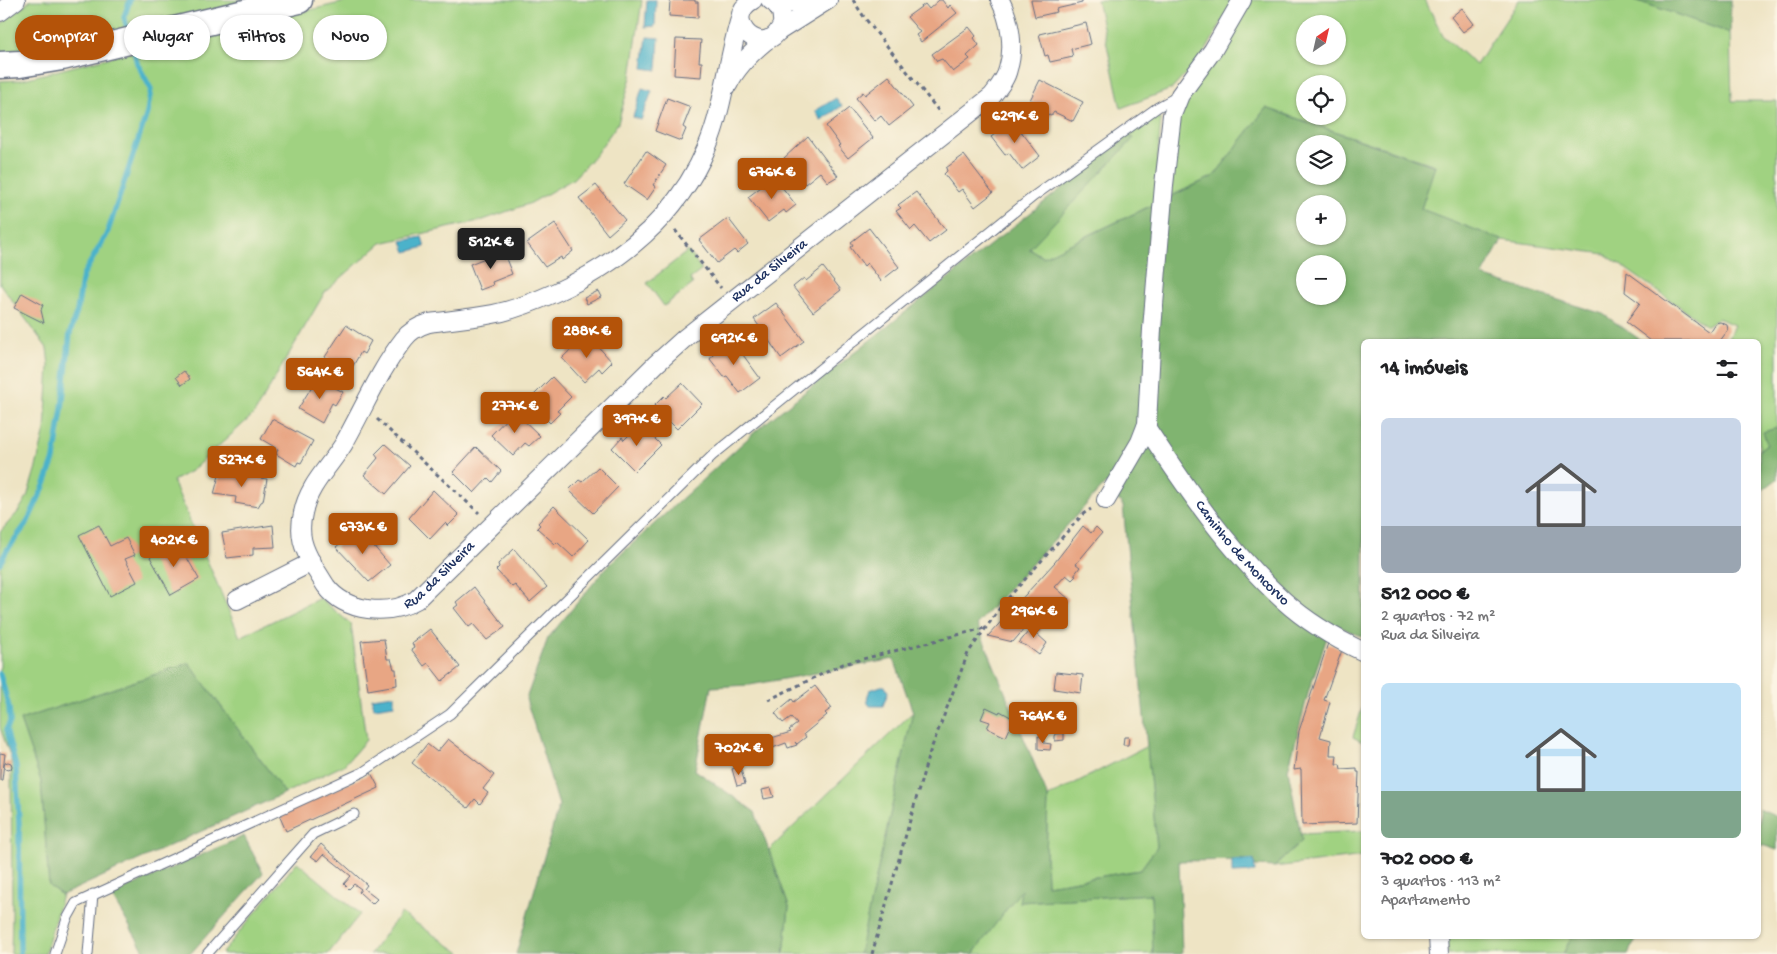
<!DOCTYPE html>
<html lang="pt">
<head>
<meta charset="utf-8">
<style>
	:root { --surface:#fff; --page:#f2f2f2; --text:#202124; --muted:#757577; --accent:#b45309 }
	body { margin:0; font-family:"Gochi Hand",sans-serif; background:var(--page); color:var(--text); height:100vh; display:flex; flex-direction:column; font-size:19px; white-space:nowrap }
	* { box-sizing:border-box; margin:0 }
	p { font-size:16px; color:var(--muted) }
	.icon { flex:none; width:28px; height:28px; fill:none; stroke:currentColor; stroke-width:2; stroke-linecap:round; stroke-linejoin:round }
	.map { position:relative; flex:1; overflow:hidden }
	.sheet { position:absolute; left:1361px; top:339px; width:400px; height:600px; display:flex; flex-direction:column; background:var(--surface); border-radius:8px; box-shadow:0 1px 4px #0004 }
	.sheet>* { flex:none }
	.guide { position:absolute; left:15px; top:15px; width:475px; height:45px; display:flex; gap:10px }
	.needle { width:32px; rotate:34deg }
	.fabs { position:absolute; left:1296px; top:15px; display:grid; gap:10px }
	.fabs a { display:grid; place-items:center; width:50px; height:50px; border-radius:50%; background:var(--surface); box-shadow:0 1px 4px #0004; font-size:25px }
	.price { position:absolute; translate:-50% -42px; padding:0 11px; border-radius:5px; background:var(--accent); color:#fff; font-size:16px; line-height:32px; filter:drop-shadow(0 1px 2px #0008) }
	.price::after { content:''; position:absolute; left:50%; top:30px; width:15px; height:11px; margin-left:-8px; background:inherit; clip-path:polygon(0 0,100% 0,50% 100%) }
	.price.current { background:#222; color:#fff }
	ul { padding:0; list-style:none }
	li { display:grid; align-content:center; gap:10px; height:265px; padding:0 20px }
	li span { display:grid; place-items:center; height:155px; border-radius:8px; color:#555 }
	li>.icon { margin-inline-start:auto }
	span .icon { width:90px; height:90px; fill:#fffc; stroke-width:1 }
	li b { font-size:21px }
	h2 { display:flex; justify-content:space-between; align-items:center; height:60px; padding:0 20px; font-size:21px }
	.pill { padding:0 18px; border-radius:22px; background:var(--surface); box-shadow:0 1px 4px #0004; font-size:18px; line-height:45px }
	.pill.current { background:var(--accent); color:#fff }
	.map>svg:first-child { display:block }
</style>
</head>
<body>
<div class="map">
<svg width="1777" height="954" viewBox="0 0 1777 954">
	<rect width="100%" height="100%" fill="#fcf5e5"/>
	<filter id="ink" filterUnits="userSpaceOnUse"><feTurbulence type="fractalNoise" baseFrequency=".02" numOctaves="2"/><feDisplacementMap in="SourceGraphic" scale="10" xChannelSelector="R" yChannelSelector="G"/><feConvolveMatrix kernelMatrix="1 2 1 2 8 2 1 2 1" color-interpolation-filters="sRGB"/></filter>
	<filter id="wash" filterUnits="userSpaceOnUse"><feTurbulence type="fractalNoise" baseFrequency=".0096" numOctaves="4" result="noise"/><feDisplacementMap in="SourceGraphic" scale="20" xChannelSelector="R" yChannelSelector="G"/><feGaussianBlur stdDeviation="1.12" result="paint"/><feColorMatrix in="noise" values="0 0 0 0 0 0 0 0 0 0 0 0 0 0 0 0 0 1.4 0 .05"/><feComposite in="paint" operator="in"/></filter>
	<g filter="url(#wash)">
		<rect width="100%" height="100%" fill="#eee4c4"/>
		<g fill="#a0d281" stroke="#5e8070" fill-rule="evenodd">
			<polygon points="31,0 251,0 109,35 0,56 0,25"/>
			<polygon points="353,0 642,0 631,77 618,123 596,154 573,179 531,203 483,220 381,243 325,292 254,414 191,471 173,481 240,637 320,598 351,624 366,740 344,765 285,793 189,663 20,720 41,781 49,886 62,895 45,954 11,954 12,914 11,758 0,728 0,532 18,512 27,497 36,467 45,430 49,366 47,348 0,284 0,81 20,80 123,54"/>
			<polygon points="1097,0 1234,0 1204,54 1172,89 1121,108"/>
			<path d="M1248,0h177l18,36 33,29 43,-65h116l95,33 2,68h45v327l-13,4 3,12 -8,6v-109h-32l7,-16 -16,-7 -11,8 -102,-72 -103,-14 -81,-31 14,-44 -169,-57 -52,68 -43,20 7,-76 5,-14zM1305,24h33v32h-33zM1305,84h33v32h-33z"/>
			<polygon points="1153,115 1161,119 1154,204 1043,257 1029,248 1133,139 1130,134"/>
			<polygon points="688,251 702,270 690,279 693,284 664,306 647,283"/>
			<polygon points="1364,702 1364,743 1353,737"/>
			<polygon points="913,712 859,954 784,954 789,907 769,850"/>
			<polygon points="1147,746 1157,847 1140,870 1047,885 1046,857 1048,797"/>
			<polygon points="1364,831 1364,856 1274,867 1302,841 1301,834"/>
			<polygon points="297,862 360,914 328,954 223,954 222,953"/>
			<polygon points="1021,889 1020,902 1151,894 1153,954 973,954"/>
			<polygon points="401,913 462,954 370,954"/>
			<polygon points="1457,936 1572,936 1563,954 1448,954 1447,940"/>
		</g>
		<g fill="#80b46f" stroke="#4e7266" fill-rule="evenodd">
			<polygon points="1635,0 1731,0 1730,33"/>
			<path d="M1266,108l169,58 -14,43 81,31 -20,36 121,38 39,27h-278v297l-32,-15 -23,67 -21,80 14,71 -28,26 -19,-1 -1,-6 -75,1 3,93h-29l-2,-60 -132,8 2,-12 -48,64h-114l54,-242 -19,-53 -144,26 -39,2 -16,83 60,42 34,95 -5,47h-268l43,-149 -33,-106 22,-61 58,-70 152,-139 372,-295 3,5 -104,110 14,8 171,-81zM1305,144h33v32h-33zM1305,204h33v32h-33zM1305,264h33v32h-33zM1106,483l17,23 34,341 -17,23 -93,15 -1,-28 2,-60 -71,-173z"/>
			<polygon points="1777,428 1777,479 1759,493 1759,450 1767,444 1763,432"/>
			<polygon points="189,663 285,793 62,895 49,886 41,781 20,720"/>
			<polygon points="1759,809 1777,817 1777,850 1759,844"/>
			<polygon points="244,836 263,873 190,954 146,954 111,895"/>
			<polygon points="1572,936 1638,936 1628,954 1563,954"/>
		</g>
		<g fill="#4bb2ca" stroke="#337094">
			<polygon points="647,0 656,0 655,26 645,27"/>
			<polygon points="647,37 659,38 657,70 643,68"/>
			<polygon points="642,88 652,91 641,120 633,117"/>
			<polygon points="836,98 842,106 821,120 815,111"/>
			<polygon points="422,237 425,247 406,252 402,241"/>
			<path d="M881,686h4l3,6 -5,14h-13c-5,-5 -2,-11 0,-16z"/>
			<polygon points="394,695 394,705 374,708 372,698"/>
			<polygon points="1232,860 1254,860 1255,872 1232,873"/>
		</g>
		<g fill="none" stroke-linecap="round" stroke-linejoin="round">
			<g stroke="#4bb2ca" stroke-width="5.5">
				<polyline points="129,34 124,17 130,0"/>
				<polyline points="0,563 7,550 27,523 45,484 54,459 62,409 70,333 77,311 83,275 107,234 147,113 151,89 137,63 133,47"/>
				<polyline points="0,674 9,707 10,722 6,730 16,767 19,823 20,954"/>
			</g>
		</g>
		<g id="blocks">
			<g fill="#e8a684">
				<polygon points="670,0 695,0 695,2 698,2 698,18 669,16"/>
				<polygon points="939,0 942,0 948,8 950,5 957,13 921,42 916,35 920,32 907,17 925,4 929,9"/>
				<polygon points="1031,0 1082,0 1082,3 1056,9 1057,12 1035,17"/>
				<polygon points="1462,8 1474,24 1463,32 1451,17"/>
				<polygon points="1086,23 1091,44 1071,49 1073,57 1050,62 1048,55 1045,56 1039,34"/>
				<polygon points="969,27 976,36 974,38 979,45 967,56 970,59 953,72 942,59 937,61 932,54"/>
				<polygon points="676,39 701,40 699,62 702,62 701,77 674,75"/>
				<polygon points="889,76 913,107 889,126 881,116 875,121 856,98 863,92 865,95"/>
				<polygon points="1040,80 1083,102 1073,121 1054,112 1051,116 1031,106 1033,101 1030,100"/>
				<polygon points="667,98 691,107 683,127 686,129 681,141 655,131"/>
				<polygon points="849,108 873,138 848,158 838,146 840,145 826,126"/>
				<polygon points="1010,117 1040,156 1022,170 1009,153 1005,155 991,137 995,134 992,131"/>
				<polygon points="808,136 838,176 828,182 820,172 805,184 784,158"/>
				<polygon points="646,151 666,165 653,185 656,187 647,200 624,184"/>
				<polygon points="964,155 993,193 975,207 962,189 958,192 944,174 947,171 946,168"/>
				<polygon points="774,177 796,205 786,213 784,210 768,222 748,197"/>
				<polygon points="596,185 625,220 608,235 579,198"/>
				<polygon points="916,192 946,230 929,243 915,226 911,230 896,211 901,208 898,205"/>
				<polygon points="728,218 748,244 737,253 734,250 717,263 699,240"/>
				<polygon points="555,223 573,251 562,260 561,257 545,267 527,243"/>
				<polygon points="869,228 899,267 881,281 867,263 864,266 850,247 853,245 851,242"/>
				<polygon points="503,251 512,274 492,282 493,285 480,290 470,264"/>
				<polygon points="823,267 841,290 813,312 793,287 804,278 806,281"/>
				<polygon points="1627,272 1709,332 1715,323 1720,322 1727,325 1728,330 1720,341 1651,341 1626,322 1640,303 1625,292"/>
				<polygon points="598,291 601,297 587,304 584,298"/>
				<polygon points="22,293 43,305 41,310 44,323 14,308"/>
				<polygon points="776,303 804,341 781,358 754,319"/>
				<polygon points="346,325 371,341 364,354 361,352 350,371 325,357"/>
				<polygon points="587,334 612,362 602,372 599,368 584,382 562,358"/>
				<polygon points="732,340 760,378 740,393 727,376 724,377 710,359 713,355 711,352"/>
				<polygon points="184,371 190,379 182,385 176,377"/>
				<polygon points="552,377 571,397 557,411 560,413 550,423 528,401"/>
				<polygon points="317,378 343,392 335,405 332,403 322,423 298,409"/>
				<polygon points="682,383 702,404 677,429 654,406 664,396 666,398"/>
				<polygon points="514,411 540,436 529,446 525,443 513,456 491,435"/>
				<polygon points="272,419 313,441 301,463 298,462 296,466 276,454 278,449 261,439"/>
				<polygon points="640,424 661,445 635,471 612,448 622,437 624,440"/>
				<polygon points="385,444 410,466 386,494 364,475 378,458 375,454"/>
				<polygon points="476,447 501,471 492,482 488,478 474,493 453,472"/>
				<polygon points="598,467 618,487 593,513 569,490 579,480 582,482"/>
				<polygon points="220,472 267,479 263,501 261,502 258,507 235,503 236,497 214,494"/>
				<polygon points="433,490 459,515 448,526 445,523 430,539 409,518"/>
				<polygon points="554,506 589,540 573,557 557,542 555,544 537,528 540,525 538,523"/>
				<polygon points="99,525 110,546 126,538 135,555 125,559 137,582 110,596 79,535"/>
				<polygon points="273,525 275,547 253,548 253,555 227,558 222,533"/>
				<polygon points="1083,526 1091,533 1096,527 1102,533 1076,564 1080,567 1074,575 1076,576 1072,580 1066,575 1055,587 1069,599 1047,626 1036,615 1013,642 988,636 1055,562"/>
				<polygon points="358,528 390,565 369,582 336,547"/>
				<polygon points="178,542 199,579 171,595 150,557"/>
				<polygon points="514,549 547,587 530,602 515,585 512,587 496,570 499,567 498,564"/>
				<polygon points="474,587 505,627 487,640 473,624 469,627 454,608 458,605 456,602"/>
				<polygon points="1037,621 1043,627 1037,634 1047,643 1039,655 1027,646 1019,643"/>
				<polygon points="430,629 460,667 442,681 428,663 424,666 411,649 414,647 412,643"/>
				<polygon points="384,639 387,659 391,659 394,669 396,669 397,685 368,690 361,641"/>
				<polygon points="1328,643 1342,650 1324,700 1330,702 1320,737 1331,740 1330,755 1337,755 1336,764 1340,764 1341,769 1357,768 1357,772 1359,772 1357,823 1302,825 1301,769 1294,770 1299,731"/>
				<polygon points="1056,672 1083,675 1081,693 1054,689"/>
				<polygon points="815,686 832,708 825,713 827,715 804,734 806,737 797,744 795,742 797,745 788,748 786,743 759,753 755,743 791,732 789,730 797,724 791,717 783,723 775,713 792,699 794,702"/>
				<polygon points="986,707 999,713 1000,711 1014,719 1006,737 987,728 990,722 981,719"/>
				<polygon points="1064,733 1064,740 1055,741 1055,736 1056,734"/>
				<polygon points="1038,736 1045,737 1044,743 1051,744 1050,750 1038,749"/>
				<polygon points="1124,737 1129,737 1128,745 1123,745"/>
				<polygon points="448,739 494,775 483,789 488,793 480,804 475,799 468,808 412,763 427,744 437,752"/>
				<polygon points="0,753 5,754 2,780 0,780"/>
				<circle cx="8" cy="766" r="4"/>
				<polygon points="740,766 745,784 737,786 732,769"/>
				<polygon points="371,773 379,788 286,831 279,815"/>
				<polygon points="771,788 774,797 764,799 762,790"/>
				<polygon points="321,844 367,885 364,889 377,899 372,904 359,892 361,889 354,884 349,889 344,884 351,876 324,854 318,861 311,856"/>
			</g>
		</g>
	</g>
	<g filter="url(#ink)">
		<use href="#blocks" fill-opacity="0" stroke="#656e82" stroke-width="1"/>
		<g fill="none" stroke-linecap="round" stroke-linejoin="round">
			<defs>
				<g id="service">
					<polyline points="55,954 67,919 76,903 363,772 450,714 712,456 1034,196 1158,107 1178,96"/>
					<polyline points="88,954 93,894"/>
					<polyline points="207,954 313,834 354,814"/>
				</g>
				<g id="minor">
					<path d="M753,0c-32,18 5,56 24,33 3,-4 6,-9 5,-14 0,-9 -5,-15 -12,-19"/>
					<polyline points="777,5 815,0"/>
					<polyline points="0,12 16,0"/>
					<path id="s1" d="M740,19c-13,42 -16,88 -33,128 -29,69 -87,116 -153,146 -20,9 -40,17 -61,21 -21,4 -43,6 -64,9 -10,3 -19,8 -25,16 -25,32 -41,71 -61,106 -14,22 -35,41 -40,68 -5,22 0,35 11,54 4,6 8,13 12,19 20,27 63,30 90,14l240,-236 30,-27 306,-241c6,-8 14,-17 16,-27 7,-22 2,-49 -8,-69"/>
					<polyline points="779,31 828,0"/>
					<path d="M728,85c9,-19 24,-33 40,-46"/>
					<path id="s2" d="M1146,427c40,61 83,124 137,173 23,21 53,39 81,52"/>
					<polyline points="1106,500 1140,442 1147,424 1152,329 1164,185 1172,115 1180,95 1213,50 1242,0"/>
					<polyline points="237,600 312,562"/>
					<polyline points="1438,936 1439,954"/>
				</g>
				<polyline id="secondary" points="0,65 20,64 62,57 299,0"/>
			</defs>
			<use href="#service" stroke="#656e82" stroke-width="11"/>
			<use href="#minor" stroke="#656e82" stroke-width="20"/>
			<use href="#secondary" stroke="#656e82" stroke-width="29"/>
			<g stroke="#656e82" stroke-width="3" stroke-dasharray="4 4" stroke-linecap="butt">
				<polyline points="853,0 864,17 941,114"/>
				<polyline points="675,230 721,288"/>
				<polyline points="377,419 479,513"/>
				<polyline points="768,700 843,664 985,628"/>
				<polyline points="872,954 928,757 968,653 1002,605 1083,514 1091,509"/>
			</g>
			<use href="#service" stroke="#fff" stroke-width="9"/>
			<use href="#minor" stroke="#fff" stroke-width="18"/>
			<use href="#secondary" stroke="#fff" stroke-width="26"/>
		</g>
	</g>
	<g text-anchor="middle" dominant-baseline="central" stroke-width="4.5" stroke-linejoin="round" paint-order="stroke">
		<g font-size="15" fill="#1b2f5e" stroke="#fcf5e5">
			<text stroke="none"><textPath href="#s1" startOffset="1372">Rua da Silveira</textPath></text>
			<text stroke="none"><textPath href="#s2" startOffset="159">Caminho de Moncorvo</textPath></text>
			<text stroke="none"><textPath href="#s1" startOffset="922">Rua da Silveira</textPath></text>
		</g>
	</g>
</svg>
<div class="fabs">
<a><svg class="needle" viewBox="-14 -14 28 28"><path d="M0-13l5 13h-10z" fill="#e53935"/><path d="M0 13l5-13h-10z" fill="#757577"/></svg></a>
<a><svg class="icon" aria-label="locate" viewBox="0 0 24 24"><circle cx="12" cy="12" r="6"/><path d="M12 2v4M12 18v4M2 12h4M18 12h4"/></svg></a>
<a><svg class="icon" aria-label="layers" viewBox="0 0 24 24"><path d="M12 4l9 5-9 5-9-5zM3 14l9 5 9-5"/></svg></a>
<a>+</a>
<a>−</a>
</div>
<b class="price" style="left:1015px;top:144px">629K €</b>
<b class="price" style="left:772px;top:200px">676K €</b>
<b class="price current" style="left:491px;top:270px">512K €</b>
<b class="price" style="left:587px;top:359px">288K €</b>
<b class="price" style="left:734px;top:366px">692K €</b>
<b class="price" style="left:320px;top:400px">564K €</b>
<b class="price" style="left:515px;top:434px">277K €</b>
<b class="price" style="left:637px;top:447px">397K €</b>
<b class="price" style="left:242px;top:488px">527K €</b>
<b class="price" style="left:363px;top:555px">673K €</b>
<b class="price" style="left:174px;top:568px">402K €</b>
<b class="price" style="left:1034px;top:639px">296K €</b>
<b class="price" style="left:1043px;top:744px">764K €</b>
<b class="price" style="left:739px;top:776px">702K €</b>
<div class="guide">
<a class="pill current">Comprar</a>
<a class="pill">Alugar</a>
<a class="pill">Filtros</a>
<a class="pill">Novo</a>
</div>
<section class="sheet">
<h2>14 imóveis<svg class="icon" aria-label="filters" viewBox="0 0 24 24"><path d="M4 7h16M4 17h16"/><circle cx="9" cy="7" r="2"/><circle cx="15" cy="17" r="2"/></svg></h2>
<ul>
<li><span style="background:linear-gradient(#c9d6e8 70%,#9aa5b1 0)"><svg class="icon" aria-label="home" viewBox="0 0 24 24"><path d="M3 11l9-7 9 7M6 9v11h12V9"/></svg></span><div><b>512 000 €</b><p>2 quartos · 72 m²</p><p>Rua da Silveira</p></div></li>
<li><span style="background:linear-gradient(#bfe0f5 70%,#7fa58c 0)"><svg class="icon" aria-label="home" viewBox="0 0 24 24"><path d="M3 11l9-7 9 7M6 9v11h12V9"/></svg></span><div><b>702 000 €</b><p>3 quartos · 113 m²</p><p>Apartamento</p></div></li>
</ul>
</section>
</div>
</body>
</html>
